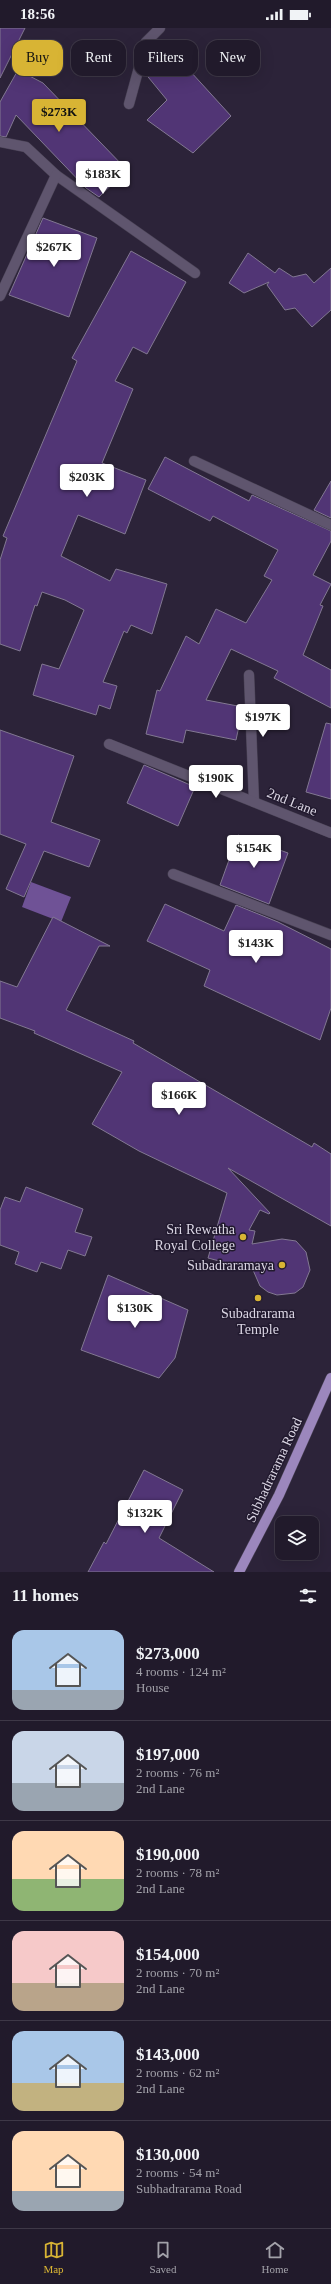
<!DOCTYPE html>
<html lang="en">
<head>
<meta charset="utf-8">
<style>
	:root { --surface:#211a2b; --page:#292333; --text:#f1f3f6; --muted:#a2a1a9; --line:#3e3847; --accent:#d8b434 }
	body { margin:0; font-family:"Times New Roman",serif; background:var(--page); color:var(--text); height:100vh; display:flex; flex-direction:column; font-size:15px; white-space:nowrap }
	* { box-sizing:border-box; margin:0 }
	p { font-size:13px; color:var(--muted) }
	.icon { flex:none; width:22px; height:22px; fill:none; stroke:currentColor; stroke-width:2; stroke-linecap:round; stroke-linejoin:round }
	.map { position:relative; height:1544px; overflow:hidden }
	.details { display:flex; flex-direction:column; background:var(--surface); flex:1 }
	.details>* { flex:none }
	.hud { position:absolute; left:12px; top:12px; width:307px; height:36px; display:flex; gap:8px }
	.buttons { position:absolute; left:275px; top:1488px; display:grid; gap:8px }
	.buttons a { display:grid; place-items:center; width:44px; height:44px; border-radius:8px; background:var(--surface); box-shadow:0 4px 16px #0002,0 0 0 1px var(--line); font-size:20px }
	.price { position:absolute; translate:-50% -34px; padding:0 9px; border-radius:4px; background:#fff; color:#222; font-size:13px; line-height:26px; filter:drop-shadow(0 1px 2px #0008) }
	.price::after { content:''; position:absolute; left:50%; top:24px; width:12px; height:9px; margin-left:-6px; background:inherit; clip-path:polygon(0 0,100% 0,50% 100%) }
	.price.current { background:var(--accent); color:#111 }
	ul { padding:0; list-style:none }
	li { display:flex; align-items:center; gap:12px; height:100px; padding:0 12px }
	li+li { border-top:1px solid var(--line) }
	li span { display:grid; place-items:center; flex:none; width:112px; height:80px; border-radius:12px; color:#555 }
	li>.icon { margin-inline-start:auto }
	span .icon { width:48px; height:48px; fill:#fffc; stroke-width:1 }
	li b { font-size:17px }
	h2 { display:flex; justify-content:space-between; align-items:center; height:48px; padding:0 12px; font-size:17px }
	.tag { padding:0 14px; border-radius:12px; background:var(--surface); box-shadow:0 4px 16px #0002,0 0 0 1px var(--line); font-size:14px; line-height:36px }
	.tag.current { background:var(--accent); color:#111 }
	.status { display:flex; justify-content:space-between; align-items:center; height:28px; padding:0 20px; background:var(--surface); direction:ltr }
	.status svg { height:11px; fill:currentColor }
	.tabs { display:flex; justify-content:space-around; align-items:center; height:56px; border-top:1px solid var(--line); background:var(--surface); font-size:11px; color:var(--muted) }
	.tabs a { display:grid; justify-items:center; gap:2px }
	.tabs .current { color:var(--accent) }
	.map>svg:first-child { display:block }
</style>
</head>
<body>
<div class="status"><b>18:56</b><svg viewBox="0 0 49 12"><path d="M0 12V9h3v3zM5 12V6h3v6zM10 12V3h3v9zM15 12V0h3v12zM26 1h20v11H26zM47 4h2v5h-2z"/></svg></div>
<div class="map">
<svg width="331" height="1544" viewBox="0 0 331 1544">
	<rect width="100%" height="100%" fill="#2c2339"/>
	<polygon fill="#6f5296" points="31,854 71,869 61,894 22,879"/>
	<g fill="#513575" stroke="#827892">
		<polygon points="0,0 25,0 0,50"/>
		<polygon points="170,21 231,88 193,125 147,92 167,72 144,44 147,36"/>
		<polygon points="18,42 43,55 127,142 99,169 86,160 16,87 6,109 0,108 0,74"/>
		<polygon points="43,190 97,210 69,289 9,267"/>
		<polygon points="131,223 186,254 147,326 133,319 115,353 133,361 102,435 146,452 125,506 78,487 61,528 110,553 116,541 167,556 152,606 131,597 127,605 124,603 103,654 117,658 110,681 99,677 96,687 33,667 42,636 59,641 84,582 65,572 42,564 37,578 35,577 20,623 0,616 0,532 7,510 3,508 77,333 72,330"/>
		<polygon points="248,225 275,245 279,240 293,249 306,246 314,255 331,240 331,282 312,299 295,280 285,282 267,257 269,254 244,265 229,255"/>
		<polygon points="165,429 249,473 252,467 331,503 331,513 313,547 331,556 320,577 323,578 303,627 331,642 331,680 274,650 278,643 231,621 206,672 243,679 236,712 186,702 183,715 146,706 157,662 160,663 186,608 199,616 216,581 246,595 272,552 264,548 278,522 213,488 210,493 148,461"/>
		<polygon points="331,453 331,490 314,482"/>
		<polygon points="326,695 331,696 331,771 306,764"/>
		<polygon points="0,702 74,728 51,794 100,812 89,839 44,823 24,869 6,861 26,816 0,806"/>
		<polygon points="144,737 195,759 178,798 127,775"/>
		<polygon points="238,807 288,825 269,876 220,857"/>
		<polygon points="165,876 224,903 236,877 278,894 331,921 331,980 320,1012 204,958 210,942 147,913"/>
		<polygon points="53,889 110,918 99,918 66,982 134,1013 133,1015 312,1119 314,1115 331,1126 331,1198 228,1140 270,1185 269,1186 260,1182 249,1202 255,1203 252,1216 282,1211 296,1213 306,1224 310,1242 303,1259 295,1265 277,1267 268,1264 260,1258 253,1242 208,1230 227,1165 139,1123 92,1096 122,1044 34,1005 35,1003 0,990 0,953 17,959"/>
		<polygon points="26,1159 83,1181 75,1204 92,1209 85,1228 68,1222 61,1241 41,1234 37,1244 15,1236 19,1224 0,1217 0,1182 5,1169 20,1174"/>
		<polygon points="108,1247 188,1282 175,1330 159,1350 81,1322"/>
		<polygon points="144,1442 183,1462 159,1510 214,1544 88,1544 104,1514 106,1516"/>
	</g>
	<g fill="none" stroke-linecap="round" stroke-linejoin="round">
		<defs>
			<g id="minor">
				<polyline points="129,76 146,14 160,0"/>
				<polyline points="0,114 26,119 56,147 195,245"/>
				<polyline points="0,268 56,147"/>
				<polyline points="194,433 331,497"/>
				<polyline points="249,647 254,774"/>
				<polyline points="109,716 331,805"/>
				<polyline points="173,846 331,907"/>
			</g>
			<polyline id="major" points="239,1544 279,1467 331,1350"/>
		</defs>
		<use href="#minor" stroke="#484153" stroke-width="11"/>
		<use href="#major" stroke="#484153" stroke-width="11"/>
		<use href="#minor" stroke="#5f556e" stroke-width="10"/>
		<use href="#major" stroke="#9c87bd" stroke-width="10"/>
	</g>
	<g fill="#d8b434" stroke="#221a2f" stroke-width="1.5">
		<circle cx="243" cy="1209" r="4"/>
		<circle cx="282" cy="1237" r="4"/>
		<circle cx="258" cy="1270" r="4"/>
	</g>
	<g text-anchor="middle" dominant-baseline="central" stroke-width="3" stroke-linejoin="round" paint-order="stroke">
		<g font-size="14" fill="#dbd6e4" stroke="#221a2f">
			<text transform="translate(292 774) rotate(22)">2nd Lane</text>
			<text transform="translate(274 1442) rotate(-65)">Subhadrarama Road</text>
		</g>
		<g font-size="14" fill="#dbd6e4" stroke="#221a2f" text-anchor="end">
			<text x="235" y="1201">Sri Rewatha<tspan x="235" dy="16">Royal College</tspan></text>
			<text x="274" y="1237">Subadraramaya</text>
			<text x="258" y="1285" text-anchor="middle">Subadrarama<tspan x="258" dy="16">Temple</tspan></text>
		</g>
	</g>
</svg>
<div class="buttons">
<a><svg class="icon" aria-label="layers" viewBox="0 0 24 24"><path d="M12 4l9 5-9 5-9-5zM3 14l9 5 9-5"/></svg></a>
</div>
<b class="price current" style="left:59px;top:105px">$273K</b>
<b class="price" style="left:103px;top:167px">$183K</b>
<b class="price" style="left:54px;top:240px">$267K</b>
<b class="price" style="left:87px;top:470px">$203K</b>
<b class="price" style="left:263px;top:710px">$197K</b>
<b class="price" style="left:216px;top:771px">$190K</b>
<b class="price" style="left:254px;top:841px">$154K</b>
<b class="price" style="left:256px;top:936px">$143K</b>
<b class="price" style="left:179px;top:1088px">$166K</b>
<b class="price" style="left:135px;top:1301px">$130K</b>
<b class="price" style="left:145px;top:1506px">$132K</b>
<div class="hud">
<a class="tag current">Buy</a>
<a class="tag">Rent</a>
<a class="tag">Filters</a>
<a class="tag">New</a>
</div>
</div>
<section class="details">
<h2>11 homes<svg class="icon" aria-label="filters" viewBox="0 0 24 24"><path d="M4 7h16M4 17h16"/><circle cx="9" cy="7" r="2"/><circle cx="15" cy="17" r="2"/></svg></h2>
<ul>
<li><span style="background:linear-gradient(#a9c7e8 75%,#9aa5b1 0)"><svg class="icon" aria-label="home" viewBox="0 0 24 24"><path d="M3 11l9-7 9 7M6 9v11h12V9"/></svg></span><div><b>$273,000</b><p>4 rooms · 124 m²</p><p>House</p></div></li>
<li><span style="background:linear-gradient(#c9d6e8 65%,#9aa5b1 0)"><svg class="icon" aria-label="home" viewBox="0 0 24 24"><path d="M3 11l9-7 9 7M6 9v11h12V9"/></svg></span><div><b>$197,000</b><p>2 rooms · 76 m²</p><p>2nd Lane</p></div></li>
<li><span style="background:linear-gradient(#ffd9b3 60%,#8fb573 0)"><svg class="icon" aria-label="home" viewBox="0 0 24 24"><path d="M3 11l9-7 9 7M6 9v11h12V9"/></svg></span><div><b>$190,000</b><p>2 rooms · 78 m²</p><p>2nd Lane</p></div></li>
<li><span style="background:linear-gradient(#f6c9c9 65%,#b9a48a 0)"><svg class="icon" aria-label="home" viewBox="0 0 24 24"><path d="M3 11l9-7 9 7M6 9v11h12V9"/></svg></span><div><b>$154,000</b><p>2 rooms · 70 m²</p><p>2nd Lane</p></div></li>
<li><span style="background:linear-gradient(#a9c7e8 65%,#c2b280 0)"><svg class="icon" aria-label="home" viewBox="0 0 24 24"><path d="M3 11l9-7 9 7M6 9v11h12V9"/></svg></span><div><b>$143,000</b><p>2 rooms · 62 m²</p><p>2nd Lane</p></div></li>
<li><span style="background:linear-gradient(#ffd9b3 75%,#9aa5b1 0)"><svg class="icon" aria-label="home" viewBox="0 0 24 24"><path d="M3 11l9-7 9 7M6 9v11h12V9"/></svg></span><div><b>$130,000</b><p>2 rooms · 54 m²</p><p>Subhadrarama Road</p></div></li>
</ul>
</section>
<nav class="tabs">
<a class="current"><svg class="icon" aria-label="map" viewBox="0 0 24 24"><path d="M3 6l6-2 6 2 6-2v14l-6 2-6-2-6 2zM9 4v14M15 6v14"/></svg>Map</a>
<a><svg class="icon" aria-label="saved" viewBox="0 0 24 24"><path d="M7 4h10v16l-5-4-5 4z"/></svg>Saved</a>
<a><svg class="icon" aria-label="home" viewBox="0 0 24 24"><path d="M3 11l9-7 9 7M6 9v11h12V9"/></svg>Home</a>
</nav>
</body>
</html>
